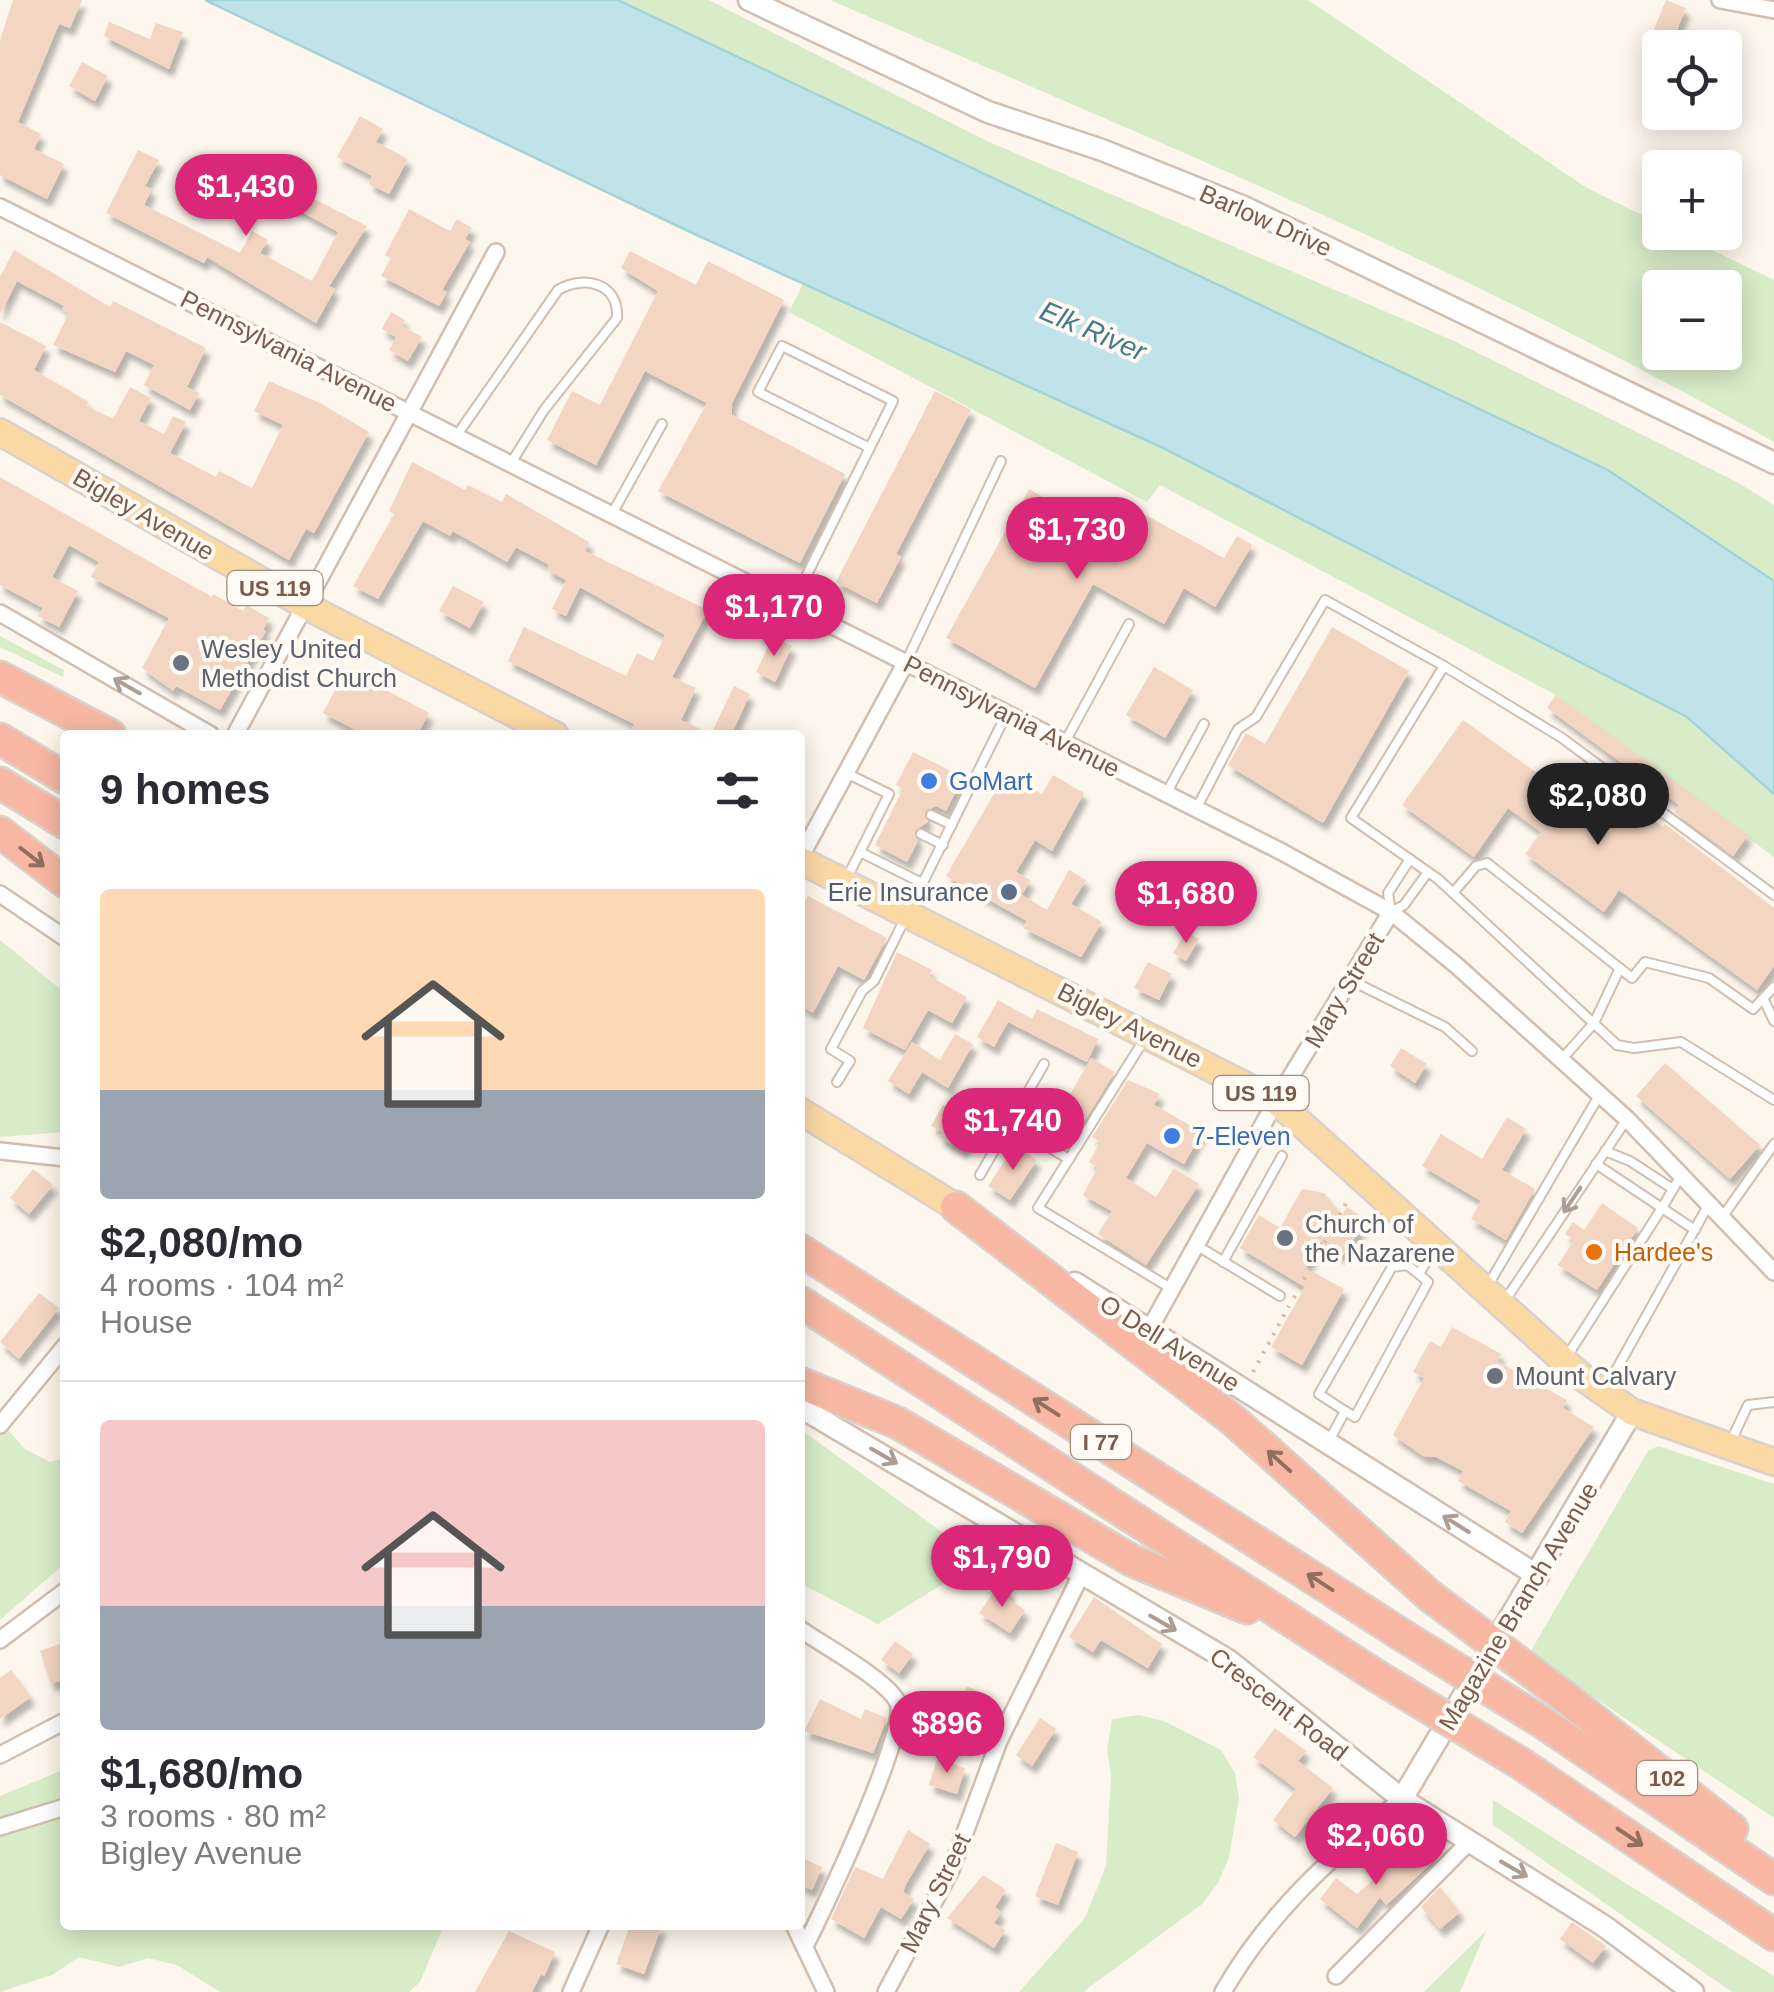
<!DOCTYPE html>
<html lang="en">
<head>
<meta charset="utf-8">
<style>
	:root { --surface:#fff; --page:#f7f7f7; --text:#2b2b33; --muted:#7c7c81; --line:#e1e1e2; --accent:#db2777 }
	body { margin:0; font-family:Helvetica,sans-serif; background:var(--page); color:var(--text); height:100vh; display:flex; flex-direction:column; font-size:38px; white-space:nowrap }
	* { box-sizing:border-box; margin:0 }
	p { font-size:32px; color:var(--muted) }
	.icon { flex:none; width:55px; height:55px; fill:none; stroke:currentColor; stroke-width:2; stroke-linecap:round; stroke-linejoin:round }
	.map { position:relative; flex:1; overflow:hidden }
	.panel { position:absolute; left:60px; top:730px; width:745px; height:1200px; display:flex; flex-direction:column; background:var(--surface); border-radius:10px; box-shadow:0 5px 25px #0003 }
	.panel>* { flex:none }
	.tools { position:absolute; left:1642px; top:30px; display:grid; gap:20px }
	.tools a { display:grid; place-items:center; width:100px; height:100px; border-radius:10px; background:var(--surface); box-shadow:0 5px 25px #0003; font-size:50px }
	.price { position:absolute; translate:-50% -85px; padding:0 22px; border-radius:35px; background:var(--accent); color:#fff; font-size:32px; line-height:65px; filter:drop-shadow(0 2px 5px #0008) }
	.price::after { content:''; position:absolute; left:50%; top:60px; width:30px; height:22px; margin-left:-15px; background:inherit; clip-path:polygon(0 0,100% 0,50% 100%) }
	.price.active { background:#222; color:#fff }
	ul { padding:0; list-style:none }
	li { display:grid; align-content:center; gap:20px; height:530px; padding:0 40px }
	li+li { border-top:2px solid var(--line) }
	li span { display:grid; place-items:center; height:310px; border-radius:10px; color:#555 }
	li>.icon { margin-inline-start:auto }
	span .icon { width:180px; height:180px; fill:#fffc; stroke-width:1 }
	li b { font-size:42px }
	h2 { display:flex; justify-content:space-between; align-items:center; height:120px; padding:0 40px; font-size:42px }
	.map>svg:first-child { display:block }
</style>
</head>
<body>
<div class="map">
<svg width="1774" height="1992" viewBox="0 0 1774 1992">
	<defs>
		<filter id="shadow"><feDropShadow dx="4.5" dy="8" stdDeviation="2.5" flood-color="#0004"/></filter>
	</defs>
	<rect width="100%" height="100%" fill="#fdf6ec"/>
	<g fill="#d8ecc9" fill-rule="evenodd">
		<polygon points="618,0 709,0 987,141 1452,340 1737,482 1774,505 1774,581 1608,470"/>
		<path d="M830,0h478l279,188 73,36v8l17,1 97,47v162c-303,-172 -624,-304 -944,-442zM1660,288h65v64h-65z"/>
		<polygon points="803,284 1161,447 1687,717 1774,794 1774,857 1556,695 1160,485 1147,502 789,312"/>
		<polygon points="0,636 64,670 63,677 0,647"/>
		<polygon points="0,940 65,993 65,1132 0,1137"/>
		<polygon points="0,1421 25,1449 50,1462 65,1457 65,1563 0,1620"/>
		<polygon points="800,1429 974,1555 951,1579 878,1624 800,1583"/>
		<polygon points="1658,1446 1774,1484 1774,1818 1529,1654 1648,1451"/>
		<polygon points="1139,1715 1166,1722 1221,1750 1235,1773 1239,1799 1229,1857 1218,1883 1202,1904 1083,1992 1019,1992 1085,1918 1106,1866 1111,1776 1107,1749 1112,1719"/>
		<polygon points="65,1769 65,1925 444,1925 420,1982 409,1992 220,1992 177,1965 148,1958 119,1967 79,1957 52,1975 0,1992 0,1796"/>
		<polygon points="1493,1800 1774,1976 1774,1992 1732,1992 1493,1825"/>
		<polygon points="1486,1931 1460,1992 1424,1992"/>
	</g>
	<polygon fill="#bfe3e8" stroke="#a5d3da" stroke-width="2.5" points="205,0 618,0 1608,470 1774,581 1774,794 1687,717 1161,447 688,231"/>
	<g fill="#f3d5c3" filter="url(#shadow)">
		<polygon points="13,0 82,0 70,28 59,24 18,122 41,134 34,149 64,164 47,199 0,175 0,40"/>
		<polygon points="1666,0 1686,8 1672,42 1652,34"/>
		<polygon points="109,22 150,39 156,23 183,32 169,69 104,36"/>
		<polygon points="82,62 108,76 95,101 69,86"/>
		<polygon points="360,116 383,129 376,142 408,159 389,194 369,184 372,176 337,157"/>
		<polygon points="138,150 159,160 145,186 152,189 144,205 240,253 252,231 268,240 260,253 312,281 338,232 286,203 288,199 269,189 278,172 282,174 286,166 311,179 304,194 367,226 329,286 335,289 316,323 207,257 204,263 106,213"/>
		<polygon points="224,173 248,185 234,210 211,198"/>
		<polygon points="409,209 450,231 457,219 472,228 465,239 470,242 442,290 447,292 439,306 381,276 391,258 385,255"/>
		<polygon points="14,250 110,307 113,301 206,348 187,387 199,393 190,410 144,385 154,365 126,351 115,372 53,345 69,313 62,309 64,306 17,281 0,314 0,277"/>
		<polygon points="630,251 696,285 708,261 784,300 732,403 732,415 845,474 800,563 658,491 707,403 645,371 596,465 547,440 572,391 600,405 658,291 621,268"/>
		<polygon points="391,312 405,320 396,337 382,329"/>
		<polygon points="0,322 46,346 34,370 89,402 86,406 113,419 130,387 151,398 139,421 164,434 173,416 186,422 170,453 216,477 219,471 252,488 283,425 254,411 269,381 320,403 369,432 314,533 306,529 289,560 0,395"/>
		<polygon points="402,326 422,337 408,361 389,350"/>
		<polygon points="935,391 971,410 896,554 901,557 877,603 836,582"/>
		<polygon points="412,462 465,490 468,485 502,502 506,494 589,542 585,551 708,610 672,677 696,688 681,720 711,734 734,686 750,694 731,735 646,735 632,728 634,724 508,661 524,627 626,676 637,653 653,661 665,635 580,587 566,616 552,609 566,580 547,570 549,565 516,547 507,562 453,531 450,536 423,521 378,599 353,586 394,514 389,511"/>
		<polygon points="0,477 212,597 213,594 243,611 246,605 269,618 263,630 266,631 220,710 176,686 173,691 142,668 169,618 91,577 99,562 69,545 52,577 78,591 59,627 38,616 43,608 0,585"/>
		<polygon points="1029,489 1126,543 1142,513 1224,558 1237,536 1252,545 1215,607 1184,588 1164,624 1093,584 1035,688 946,638"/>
		<polygon points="453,586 484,602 470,628 439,611"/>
		<polygon points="1332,627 1409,671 1323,823 1228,765 1246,733 1265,744"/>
		<polygon points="773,637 792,646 775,682 756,672"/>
		<polygon points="1154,667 1193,690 1165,738 1126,715"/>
		<polygon points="352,672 429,713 417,735 365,735 323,713 337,686 343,689"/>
		<polygon points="1556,695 1748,835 1733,856 1674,812 1679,805 1547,708"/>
		<polygon points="1463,720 1548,781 1558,780 1574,791 1587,772 1663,827 1665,824 1774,908 1774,966 1757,990 1619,890 1604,912 1525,854 1541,832 1508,808 1474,857 1402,805"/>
		<polygon points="913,752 963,777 946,811 936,806 925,811 928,822 915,830 918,841 907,862 875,845 903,789 896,785"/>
		<polygon points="1006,773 1042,794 1053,775 1084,793 1052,851 1035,840 1016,872 1030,880 1022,895 1047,910 1069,870 1086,880 1071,904 1102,922 1081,957 1023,928 1027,921 946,876"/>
		<polygon points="808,896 887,938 864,980 838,966 813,1013 800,1005 800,911"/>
		<polygon points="1186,932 1199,939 1186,961 1173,953"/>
		<polygon points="897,952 932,970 929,976 967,997 952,1023 928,1010 905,1050 863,1028"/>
		<polygon points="1148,962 1172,974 1159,1000 1134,988"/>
		<polygon points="998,1000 1032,1019 1037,1009 1098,1039 1087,1062 1008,1022 994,1047 977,1037"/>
		<polygon points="955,1034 973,1044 948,1088 922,1072 909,1094 888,1081 912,1042 940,1060"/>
		<polygon points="1401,1048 1427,1064 1415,1083 1390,1066"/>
		<polygon points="1091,1058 1115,1072 1079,1130 1057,1117"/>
		<polygon points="1665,1063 1760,1145 1730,1179 1636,1096"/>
		<polygon points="1128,1080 1160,1094 1154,1105 1202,1132 1184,1164 1147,1143 1126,1178 1156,1197 1174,1168 1199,1184 1146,1265 1098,1234 1112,1211 1083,1195 1098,1167 1089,1162 1100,1142 1092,1137"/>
		<polygon points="943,1105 978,1124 963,1151 939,1137 942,1132 931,1126"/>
		<polygon points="1507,1117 1526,1129 1502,1170 1535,1189 1506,1240 1471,1219 1481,1201 1422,1166 1441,1134 1482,1159"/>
		<polygon points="1015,1145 1037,1160 1010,1200 988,1186"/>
		<polygon points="33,1169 53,1185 29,1214 10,1198"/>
		<polygon points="1302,1189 1324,1193 1342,1215 1347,1207 1367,1220 1342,1256 1321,1242 1306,1268 1344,1289 1302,1365 1271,1347 1305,1287 1240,1248 1259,1215 1280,1228"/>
		<polygon points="1602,1203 1638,1228 1597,1290 1558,1265 1574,1240 1565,1234 1573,1222 1584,1230"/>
		<polygon points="39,1293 59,1308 19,1359 0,1342"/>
		<polygon points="1452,1327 1501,1354 1497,1361 1567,1400 1563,1408 1594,1427 1522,1533 1505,1522 1511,1511 1458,1481 1463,1471 1436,1457 1423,1456 1393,1435 1424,1378 1413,1372 1430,1341 1441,1347"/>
		<polygon points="999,1584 1011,1592 1007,1598 1025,1610 1010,1633 979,1613"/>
		<polygon points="1094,1597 1162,1644 1148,1668 1101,1640 1093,1652 1069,1637"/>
		<polygon points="895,1641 913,1654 899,1673 881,1660"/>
		<polygon points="65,1642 65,1679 51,1684 40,1651"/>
		<polygon points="11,1670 31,1697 0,1719 0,1678"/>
		<polygon points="967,1686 992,1699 980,1725 954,1713"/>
		<polygon points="820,1699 861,1719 865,1709 887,1718 873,1753 804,1731"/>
		<polygon points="1040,1718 1056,1729 1032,1766 1016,1755"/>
		<polygon points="1275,1728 1306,1751 1298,1761 1333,1788 1295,1837 1273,1820 1296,1789 1253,1757"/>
		<polygon points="937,1759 965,1768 957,1794 929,1785"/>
		<polygon points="908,1830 930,1844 906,1884 903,1892 914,1899 901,1919 881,1907 864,1938 831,1919 855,1867 883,1879"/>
		<polygon points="1056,1843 1078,1852 1058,1905 1035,1896"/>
		<polygon points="1426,1846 1437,1858 1386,1905 1380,1897 1357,1928 1320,1899 1336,1878 1357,1894 1399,1858 1404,1865"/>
		<polygon points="800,1857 822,1867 812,1890 800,1885"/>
		<polygon points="983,1875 1006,1890 995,1907 1001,1912 994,1923 1005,1930 994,1948 947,1918"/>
		<polygon points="1440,1887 1460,1912 1440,1929 1421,1907"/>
		<polygon points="1572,1922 1606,1946 1593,1963 1560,1939"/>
		<polygon points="630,1925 662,1925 644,1974 616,1964"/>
		<polygon points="509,1931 555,1952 544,1976 541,1974 532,1992 475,1992"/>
	</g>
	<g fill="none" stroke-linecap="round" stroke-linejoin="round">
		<defs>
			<g id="service">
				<path d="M457,435l101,-145c25,-15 61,-8 59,28l-73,92 -33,53"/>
				<polyline points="612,514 662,424"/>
				<polyline points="792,605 893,401 782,346 758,392 870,448"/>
				<polyline points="907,660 1001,461"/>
				<polyline points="1444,666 1562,738 1774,895"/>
				<polyline points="1065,742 1129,624"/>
				<polyline points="846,773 889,794 847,878"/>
				<polyline points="1166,794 1204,724"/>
				<polyline points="1196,809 1238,729 1256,717 1325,600 1444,666 1351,818 1438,879 1617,1045 1634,1048 1681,1042 1774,1100"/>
				<polyline points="931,815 952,825"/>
				<polyline points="921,834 943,845"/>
				<polyline points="860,852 924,884"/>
				<polyline points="1410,859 1388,893 1391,912 1404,905 1428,872"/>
				<polyline points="1453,893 1476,866 1487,863 1632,978 1645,962 1709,978 1753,1009 1774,987"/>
				<polyline points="1350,980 1445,1027 1472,1051"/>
				<polyline points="1764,1000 1774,1021"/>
				<polyline points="1144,1040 1038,1208 1172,1289"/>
				<polyline points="1562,1059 1594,1023 1620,968"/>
				<polyline points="837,1082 850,1061 831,1049 862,991 874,981 1007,713"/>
				<polyline points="1009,1124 1069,1159"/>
				<polyline points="1605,1151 1630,1161 1673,1189"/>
				<polyline points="980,1175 1044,1064"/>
				<polyline points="1680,1177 1662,1208 1695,1230"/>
				<polyline points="1723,1216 1774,1144"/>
				<polyline points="1196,1245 1280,1296"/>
				<polyline points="1223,1262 1282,1156"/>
				<polyline points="1487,1287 1600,1094"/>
				<polyline points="1504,1302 1627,1119"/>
				<polyline points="1566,1358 1662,1208 1596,1164"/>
				<polyline points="1606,1388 1709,1204"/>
				<polyline points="1345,1411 1319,1394 1392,1267 1407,1265 1419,1274"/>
				<polyline points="1330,1439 1345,1411 1355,1417 1428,1282 1419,1274 1433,1250"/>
				<polyline points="1730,1443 1748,1405 1774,1402"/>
			</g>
			<g id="minor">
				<polyline points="1720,0 1774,10"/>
				<polyline points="0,207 1282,852 1391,912 1456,965 1627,1119 1774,1272"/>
				<polyline points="0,613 211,735"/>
				<polyline points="235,735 496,252"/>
				<polyline points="800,858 906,662"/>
				<polyline points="0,894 65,938"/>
				<polyline points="0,1151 65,1158"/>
				<polyline points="1149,1330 1276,1101 1391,912"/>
				<polyline points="0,1425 65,1346"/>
				<path d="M800,1629c21,15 89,52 98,74 11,27 -75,208 -93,243"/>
				<polyline points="0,1640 65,1591"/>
				<polyline points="0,1755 65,1721"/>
				<polyline points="0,1827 65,1807"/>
				<polyline points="794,1925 826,1992"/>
				<polyline points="1336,1976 1468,1843"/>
				<polyline points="571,1992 601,1925"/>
				<polyline points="886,1992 951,1870 999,1741 1081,1575"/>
				<path d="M1223,1992c45,-79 109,-136 179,-193"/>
			</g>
			<g id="tertiary">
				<polyline points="749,0 988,112 1102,150 1244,207 1774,463"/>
				<polyline points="1075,1283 1538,1576"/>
				<polyline points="800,1407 1228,1660 1402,1799 1604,1926 1693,1992"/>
				<polyline points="1402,1799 1632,1412"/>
			</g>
			<g id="primary">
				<polyline points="0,432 304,605 555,735"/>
				<polyline points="800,860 1276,1101 1582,1377 1632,1412 1774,1462"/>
				<polyline points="800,1111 956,1207"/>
			</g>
			<g id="motorway">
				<polyline points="0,677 110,735"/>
				<polyline points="0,739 65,778"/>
				<polyline points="0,783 65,823"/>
				<polyline points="0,832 65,882"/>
				<polyline points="956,1207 1233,1420 1430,1596"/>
				<polyline points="800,1250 1402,1635"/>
				<polyline points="800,1302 1375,1675"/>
				<polyline points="800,1383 898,1423 1131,1560 1247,1608"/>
				<polyline points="1561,1694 1732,1829"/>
				<polyline points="1545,1724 1774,1879"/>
				<polyline points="1520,1763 1774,1935"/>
			</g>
		</defs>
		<use href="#service" stroke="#d1beb0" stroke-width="12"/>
		<use href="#minor" stroke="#d1beb0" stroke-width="20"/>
		<use href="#tertiary" stroke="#d1beb0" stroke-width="25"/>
		<use href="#primary" stroke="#dad1cd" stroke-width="30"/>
		<use href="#motorway" stroke="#dad1cd" stroke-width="35"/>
		<g stroke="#d9b8a5" stroke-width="4" stroke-dasharray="2.5 8" stroke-linecap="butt">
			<polyline points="1294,1298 1349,1198"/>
			<polyline points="1253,1372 1289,1306"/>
		</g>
		<use href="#service" stroke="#fff" stroke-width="8"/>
		<use href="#minor" stroke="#fff" stroke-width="15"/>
		<use href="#tertiary" stroke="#fff" stroke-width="20"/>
		<use href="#primary" stroke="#fbd9a5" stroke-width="25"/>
		<use href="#motorway" stroke="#f7b7a3" stroke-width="30"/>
		<defs>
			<g id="motorway-bridge">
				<polyline points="1430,1596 1561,1694"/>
				<polyline points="1402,1635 1545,1724"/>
				<polyline points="1375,1675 1520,1763"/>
			</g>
		</defs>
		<use href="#motorway-bridge" stroke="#dad1cd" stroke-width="35" stroke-linecap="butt"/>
		<use href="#motorway-bridge" stroke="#f7b7a3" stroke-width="30"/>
	</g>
	<defs><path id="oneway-shaft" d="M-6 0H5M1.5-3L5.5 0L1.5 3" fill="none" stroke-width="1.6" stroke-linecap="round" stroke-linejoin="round" transform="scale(2.5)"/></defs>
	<g stroke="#af9d94">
		<use href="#oneway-shaft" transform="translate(127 686) rotate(-150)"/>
		<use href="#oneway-shaft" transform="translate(1572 1200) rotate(124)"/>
		<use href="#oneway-shaft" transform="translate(884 1456) rotate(30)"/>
		<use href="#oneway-shaft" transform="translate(1456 1524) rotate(-148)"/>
		<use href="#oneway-shaft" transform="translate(1163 1623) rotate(30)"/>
		<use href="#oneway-shaft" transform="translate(1514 1869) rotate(30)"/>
	</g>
	<g stroke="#936e5e">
		<use href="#oneway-shaft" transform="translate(32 857) rotate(38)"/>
		<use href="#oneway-shaft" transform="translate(1046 1407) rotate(-147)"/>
		<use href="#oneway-shaft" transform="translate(1279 1461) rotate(-138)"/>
		<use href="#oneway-shaft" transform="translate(1320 1582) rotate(-147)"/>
		<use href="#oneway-shaft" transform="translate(1630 1837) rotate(34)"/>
	</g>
	<g fill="#6b7280" stroke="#fffaf3" stroke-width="4">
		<circle cx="181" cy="663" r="10"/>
		<circle cx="1285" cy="1238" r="10"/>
		<circle cx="1495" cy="1376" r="10"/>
	</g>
	<g fill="#3f7fe0" stroke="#fffaf3" stroke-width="4">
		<circle cx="929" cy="781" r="10"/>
		<circle cx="1172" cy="1136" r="10"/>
	</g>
	<circle fill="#5c6f8a" stroke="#fffaf3" stroke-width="4" cx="1009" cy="892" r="10"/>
	<circle fill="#e8710a" stroke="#fffaf3" stroke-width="4" cx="1594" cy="1252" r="10"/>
	<g text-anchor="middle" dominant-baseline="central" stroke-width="8" stroke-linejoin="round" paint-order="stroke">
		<g fill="#fffaf3" stroke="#a28b7f" stroke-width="2.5">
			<rect x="227.5" y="571" width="95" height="34" rx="8"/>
			<rect x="1213.5" y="1076" width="95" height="34" rx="8"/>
			<rect x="1071" y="1425" width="60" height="34" rx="8"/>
			<rect x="1637" y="1761" width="60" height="34" rx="8"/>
		</g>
		<g font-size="22" font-weight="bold" fill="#7a5c4d">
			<text x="275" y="588">US 119</text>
			<text x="1261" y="1093">US 119</text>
			<text x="1101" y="1442">I 77</text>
			<text x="1667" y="1778">102</text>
		</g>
		<g font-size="25" fill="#7a5c4d" stroke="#fffaf3">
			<text transform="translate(1266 220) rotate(24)">Barlow Drive</text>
			<text transform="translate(289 351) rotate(27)">Pennsylvania Avenue</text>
			<text transform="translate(144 514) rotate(30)">Bigley Avenue</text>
			<text transform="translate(1012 716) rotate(27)">Pennsylvania Avenue</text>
			<text transform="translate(1344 990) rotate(-59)">Mary Street</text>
			<text transform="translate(1130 1025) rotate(27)">Bigley Avenue</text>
			<text transform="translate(1170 1343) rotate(32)">O Dell Avenue</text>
			<text transform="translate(1518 1606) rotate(-59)">Magazine Branch Avenue</text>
			<text transform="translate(1279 1704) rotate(38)">Crescent Road</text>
			<text transform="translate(935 1893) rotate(-64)">Mary Street</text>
		</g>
		<g font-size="25" fill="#5b616d" stroke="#fffaf3" text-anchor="start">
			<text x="201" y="649">Wesley United<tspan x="201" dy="29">Methodist Church</tspan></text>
			<text x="1305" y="1224">Church of<tspan x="1305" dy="29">the Nazarene</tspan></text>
			<text x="1515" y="1376">Mount Calvary</text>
		</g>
		<g font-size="25" fill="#366cbe" stroke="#fffaf3" text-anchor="start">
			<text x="949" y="781">GoMart</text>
			<text x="1192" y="1136">7-Eleven</text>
		</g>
		<g font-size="25" fill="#4e5e75" stroke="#fffaf3" text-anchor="end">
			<text x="989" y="892">Erie Insurance</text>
		</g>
		<g font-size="25" fill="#c56008" stroke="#fffaf3" text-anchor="start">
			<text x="1614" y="1252">Hardee's</text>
		</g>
		<g font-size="28" font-style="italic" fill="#437c86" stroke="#fffaf3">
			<text transform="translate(1093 331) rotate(23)">Elk River</text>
		</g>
	</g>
</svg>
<div class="tools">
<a><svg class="icon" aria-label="locate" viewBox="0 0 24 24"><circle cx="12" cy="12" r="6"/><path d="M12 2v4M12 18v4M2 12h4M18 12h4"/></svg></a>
<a>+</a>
<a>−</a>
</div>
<b class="price" style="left:246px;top:239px">$1,430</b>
<b class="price" style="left:1077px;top:582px">$1,730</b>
<b class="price" style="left:774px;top:659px">$1,170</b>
<b class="price active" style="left:1598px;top:848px">$2,080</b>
<b class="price" style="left:1186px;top:946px">$1,680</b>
<b class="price" style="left:1013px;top:1173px">$1,740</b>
<b class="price" style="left:1002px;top:1610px">$1,790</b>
<b class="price" style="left:947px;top:1776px">$896</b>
<b class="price" style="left:1376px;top:1888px">$2,060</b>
<section class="panel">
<h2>9 homes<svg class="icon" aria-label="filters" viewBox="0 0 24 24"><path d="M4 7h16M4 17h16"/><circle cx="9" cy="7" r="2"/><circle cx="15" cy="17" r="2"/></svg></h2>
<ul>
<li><span style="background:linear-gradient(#ffd9b3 65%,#9aa5b1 0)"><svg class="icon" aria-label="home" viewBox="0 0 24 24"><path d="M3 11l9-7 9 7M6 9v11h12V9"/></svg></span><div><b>$2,080/mo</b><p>4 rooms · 104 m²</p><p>House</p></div></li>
<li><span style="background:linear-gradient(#f6c9c9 60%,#9aa5b1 0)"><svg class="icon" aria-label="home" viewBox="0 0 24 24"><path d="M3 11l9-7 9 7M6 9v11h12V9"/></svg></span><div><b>$1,680/mo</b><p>3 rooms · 80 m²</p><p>Bigley Avenue</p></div></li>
</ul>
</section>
</div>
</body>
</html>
